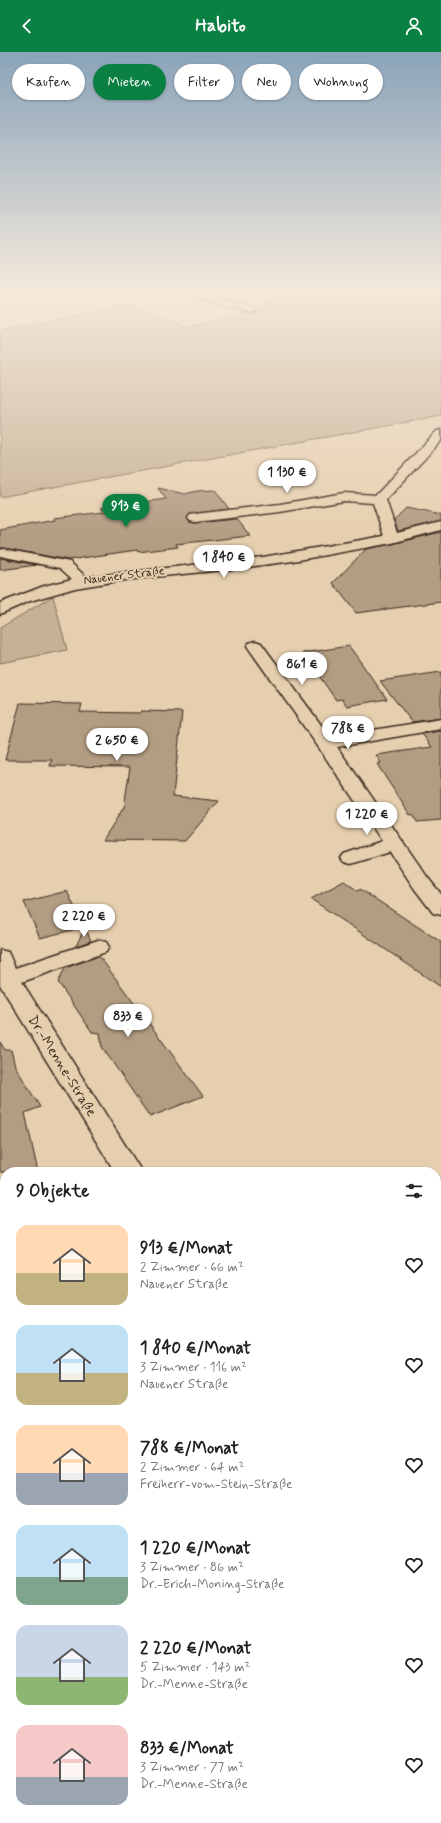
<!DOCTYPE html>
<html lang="de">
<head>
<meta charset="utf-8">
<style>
	:root { --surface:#fff; --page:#f6f6f6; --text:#202124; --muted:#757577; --accent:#0b8043 }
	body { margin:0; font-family:Mynerve,sans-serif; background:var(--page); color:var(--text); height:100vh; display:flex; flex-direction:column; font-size:15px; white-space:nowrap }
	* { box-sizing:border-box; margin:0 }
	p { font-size:13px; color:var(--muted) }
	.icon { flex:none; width:22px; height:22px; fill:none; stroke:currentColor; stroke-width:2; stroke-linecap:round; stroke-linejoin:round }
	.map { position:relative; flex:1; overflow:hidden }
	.drawer { position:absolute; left:0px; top:1115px; width:441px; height:656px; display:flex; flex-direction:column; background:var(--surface); border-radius:16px 16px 0 0; box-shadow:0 1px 3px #0004 }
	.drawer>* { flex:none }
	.banner { position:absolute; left:12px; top:12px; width:417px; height:36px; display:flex; gap:8px }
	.price { position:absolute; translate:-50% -34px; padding:0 9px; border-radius:14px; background:#fff; color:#222; font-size:13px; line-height:26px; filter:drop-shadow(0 1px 2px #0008) }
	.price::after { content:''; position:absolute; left:50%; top:24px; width:12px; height:9px; margin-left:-6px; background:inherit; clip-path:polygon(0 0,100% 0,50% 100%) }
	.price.active { background:var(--accent); color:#fff }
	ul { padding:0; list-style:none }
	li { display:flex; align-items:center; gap:12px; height:100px; padding:0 16px }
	li span { display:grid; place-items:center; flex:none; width:112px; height:80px; border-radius:12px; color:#555 }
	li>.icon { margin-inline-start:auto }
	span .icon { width:48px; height:48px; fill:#fffc; stroke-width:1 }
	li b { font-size:17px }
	h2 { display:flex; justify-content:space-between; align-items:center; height:48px; padding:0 16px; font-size:17px }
	.chip { padding:0 14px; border-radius:18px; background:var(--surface); box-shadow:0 1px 3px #0004; font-size:14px; line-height:36px }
	.chip.active { background:var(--accent); color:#fff }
	header { display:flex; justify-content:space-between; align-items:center; height:52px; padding:0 16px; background:var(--accent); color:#fff; font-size:18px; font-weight:800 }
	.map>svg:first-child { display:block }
</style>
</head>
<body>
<header><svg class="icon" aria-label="back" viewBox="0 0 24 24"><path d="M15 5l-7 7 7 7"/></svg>Habito<svg class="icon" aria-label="person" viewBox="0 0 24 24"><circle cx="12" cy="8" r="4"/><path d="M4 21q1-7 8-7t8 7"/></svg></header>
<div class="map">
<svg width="441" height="1771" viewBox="0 0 441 1771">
	<rect width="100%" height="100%" fill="#e6cfaf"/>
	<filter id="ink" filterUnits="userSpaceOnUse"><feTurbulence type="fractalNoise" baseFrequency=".025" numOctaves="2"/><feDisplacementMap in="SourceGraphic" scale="8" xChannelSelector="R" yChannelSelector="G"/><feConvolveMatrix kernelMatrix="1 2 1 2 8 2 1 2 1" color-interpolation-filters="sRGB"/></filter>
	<g filter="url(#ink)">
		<g fill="#c7b195" stroke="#816e5a">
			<polygon points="275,239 441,239 441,364 0,445 0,279 131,253 189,275 257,259 280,243"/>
			<polygon points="53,544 67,598 0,611 0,576"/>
		</g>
		<g fill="#b29c82" stroke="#3b2a1e">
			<polygon points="158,436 185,442 197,439 215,438 229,457 190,462 187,465 189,470 195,471 237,467 250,484 176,492 178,495 138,500 137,498 68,508 4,496 0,496 0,478 55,468 54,466 104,460 101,456 166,447"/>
			<polygon points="406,456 441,463 441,469 398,479 394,468"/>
			<polygon points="441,480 441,550 356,561 333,531 366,497 392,492"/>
			<polygon points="0,506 37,513 0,518"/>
			<polygon points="349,594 387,647 347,654 342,647 336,648 303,601"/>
			<polygon points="441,620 441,666 412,670 380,629"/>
			<polygon points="20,651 82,652 80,660 141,661 141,659 182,660 173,744 219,749 185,789 103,788 124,755 130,715 50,714 52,708 5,708"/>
			<polygon points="441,679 441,768 417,770 413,762 410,763 377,712 381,711 376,703 432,695 422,682"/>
			<polygon points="344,829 358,839 360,837 441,890 441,935 311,847"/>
			<polygon points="67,839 84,875 40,886 24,850"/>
			<polygon points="85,875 91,889 76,894"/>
			<polygon points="99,904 203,1044 150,1065 102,995 100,981 92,980 58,930 65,916"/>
			<polygon points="0,990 5,998 11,998 15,1014 40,1055 25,1061 38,1120 0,1120"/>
		</g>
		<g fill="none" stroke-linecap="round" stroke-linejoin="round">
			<defs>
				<g id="minor">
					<path d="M191,239h10l27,11 27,6 2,2 -5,3c-16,-4 -50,-9 -61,-22z"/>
					<polygon points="441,378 441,389 386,448 397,481 441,470 441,478 392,491 293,509 233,517 124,528 75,536 30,549 0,562 0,551 44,534 72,527 60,516 0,504 0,498 4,497 70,510 86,525 263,505 384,484 373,451 344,449 280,460 195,470 190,469 188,466 190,463 195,462 280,452 344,441 376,443 437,379"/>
					<polygon points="255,589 261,591 330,685 441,667 441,677 337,695 428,826 441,842 441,863 433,861 414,836 390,800 351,812 344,810 341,806 344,802 382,789 317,693 247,594 249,591"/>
					<polygon points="98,888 106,890 109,895 106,900 22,930 142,1120 115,1120 0,933 0,898 8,900 15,916"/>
					<polygon points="441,1308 441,1336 436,1338 436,1310"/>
					<polygon points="5,1470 5,1504 0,1506 0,1472"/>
				</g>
			</defs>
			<use href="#minor" stroke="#3b2a1e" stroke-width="3"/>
			<use href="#minor" fill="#e6cfaf" fill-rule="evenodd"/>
		</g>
	</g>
	<linearGradient id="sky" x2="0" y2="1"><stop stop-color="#8aa3b9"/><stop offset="0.49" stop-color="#f4e9db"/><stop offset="1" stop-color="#f4e9db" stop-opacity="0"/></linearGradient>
	<rect width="441" height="487" fill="url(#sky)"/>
	<g text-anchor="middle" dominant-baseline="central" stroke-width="4" stroke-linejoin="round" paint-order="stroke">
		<g font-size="12" fill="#3b2a1e" stroke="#e6cfaf">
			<text transform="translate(124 524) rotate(-7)">Nauener Straße</text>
		</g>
		<g font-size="14" fill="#3b2a1e" stroke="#e6cfaf">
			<text transform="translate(62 1014) rotate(58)">Dr.-Menne-Straße</text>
		</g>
	</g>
</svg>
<b class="price" style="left:287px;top:442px">1 130 €</b>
<b class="price active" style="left:126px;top:476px">913 €</b>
<b class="price" style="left:224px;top:527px">1 840 €</b>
<b class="price" style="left:302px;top:634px">861 €</b>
<b class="price" style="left:348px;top:698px">788 €</b>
<b class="price" style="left:117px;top:710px">2 650 €</b>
<b class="price" style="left:367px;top:784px">1 220 €</b>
<b class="price" style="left:84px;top:886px">2 220 €</b>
<b class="price" style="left:128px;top:986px">833 €</b>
<div class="banner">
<a class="chip">Kaufen</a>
<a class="chip active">Mieten</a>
<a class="chip">Filter</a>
<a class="chip">Neu</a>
<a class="chip">Wohnung</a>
</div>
<section class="drawer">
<h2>9 Objekte<svg class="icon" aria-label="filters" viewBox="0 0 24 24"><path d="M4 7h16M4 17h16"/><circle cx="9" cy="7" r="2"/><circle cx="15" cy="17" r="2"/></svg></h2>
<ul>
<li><span style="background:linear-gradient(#ffd9b3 60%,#c2b280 0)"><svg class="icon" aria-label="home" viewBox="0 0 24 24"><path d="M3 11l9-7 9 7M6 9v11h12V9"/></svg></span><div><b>913 €/Monat</b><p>2 Zimmer · 66 m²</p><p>Nauener Straße</p></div><svg class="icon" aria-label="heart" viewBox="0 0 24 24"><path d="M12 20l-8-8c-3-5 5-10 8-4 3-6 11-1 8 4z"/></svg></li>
<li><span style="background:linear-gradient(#bfe0f5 60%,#c2b280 0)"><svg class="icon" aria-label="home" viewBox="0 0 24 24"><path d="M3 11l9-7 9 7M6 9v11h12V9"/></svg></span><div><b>1 840 €/Monat</b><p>3 Zimmer · 116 m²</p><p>Nauener Straße</p></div><svg class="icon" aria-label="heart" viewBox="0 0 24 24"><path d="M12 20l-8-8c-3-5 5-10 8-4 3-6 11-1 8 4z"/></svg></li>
<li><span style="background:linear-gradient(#ffd9b3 60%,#9aa5b1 0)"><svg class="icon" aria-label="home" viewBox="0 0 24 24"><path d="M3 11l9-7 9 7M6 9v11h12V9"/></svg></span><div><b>788 €/Monat</b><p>2 Zimmer · 64 m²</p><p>Freiherr-vom-Stein-Straße</p></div><svg class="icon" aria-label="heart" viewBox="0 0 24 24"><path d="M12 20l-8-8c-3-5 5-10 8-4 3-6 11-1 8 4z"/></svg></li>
<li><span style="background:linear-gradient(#bfe0f5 65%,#7fa58c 0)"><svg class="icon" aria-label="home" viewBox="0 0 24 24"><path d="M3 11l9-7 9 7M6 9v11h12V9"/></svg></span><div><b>1 220 €/Monat</b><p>3 Zimmer · 86 m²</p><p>Dr.-Erich-Moning-Straße</p></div><svg class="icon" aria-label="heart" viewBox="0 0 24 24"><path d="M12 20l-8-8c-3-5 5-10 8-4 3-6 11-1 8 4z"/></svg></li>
<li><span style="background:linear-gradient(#c9d6e8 65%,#8fb573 0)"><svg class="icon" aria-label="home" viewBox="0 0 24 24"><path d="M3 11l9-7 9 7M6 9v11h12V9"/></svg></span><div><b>2 220 €/Monat</b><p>5 Zimmer · 143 m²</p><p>Dr.-Menne-Straße</p></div><svg class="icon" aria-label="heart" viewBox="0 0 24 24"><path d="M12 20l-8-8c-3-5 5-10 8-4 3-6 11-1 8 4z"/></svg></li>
<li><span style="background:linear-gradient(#f6c9c9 65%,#9aa5b1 0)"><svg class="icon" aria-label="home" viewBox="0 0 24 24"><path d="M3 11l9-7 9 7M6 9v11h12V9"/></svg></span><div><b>833 €/Monat</b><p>3 Zimmer · 77 m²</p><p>Dr.-Menne-Straße</p></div><svg class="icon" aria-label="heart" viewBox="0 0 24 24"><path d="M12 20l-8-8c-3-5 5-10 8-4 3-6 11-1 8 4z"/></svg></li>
</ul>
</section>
</div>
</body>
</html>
